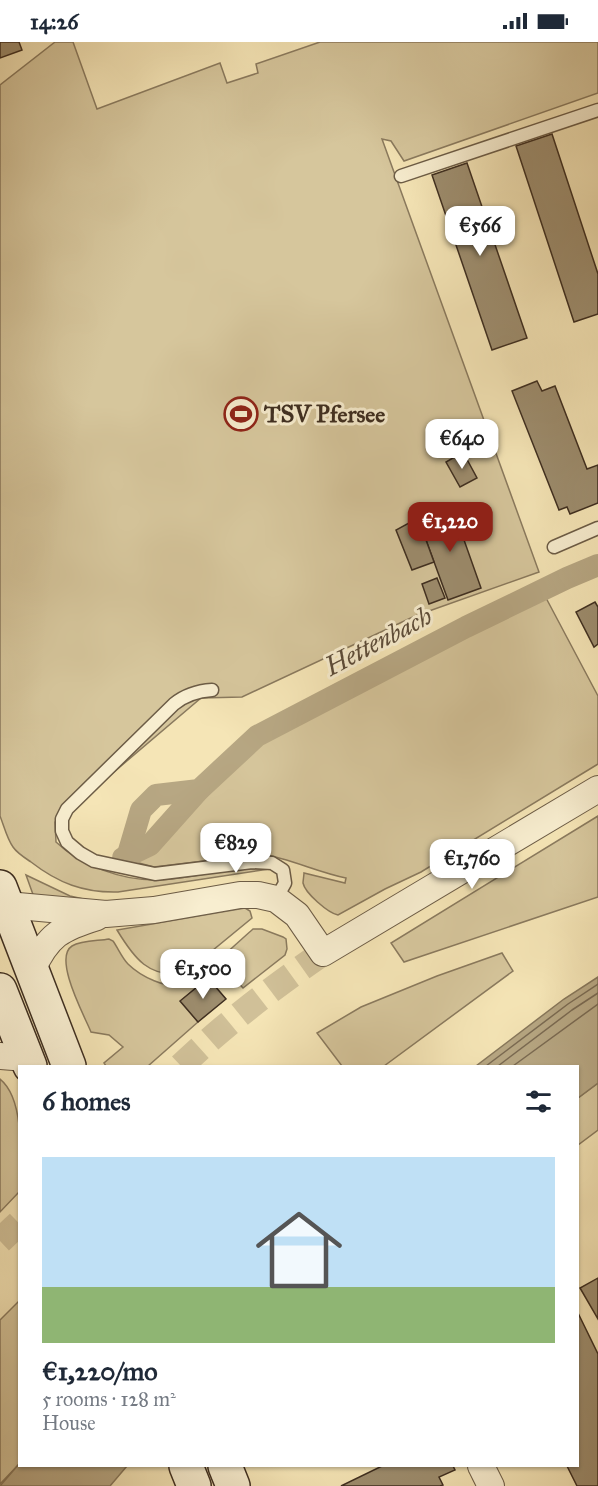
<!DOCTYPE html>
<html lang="en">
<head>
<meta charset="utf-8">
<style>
	:root { --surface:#fff; --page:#f6f6f7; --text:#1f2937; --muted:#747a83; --line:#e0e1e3; --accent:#8f2418 }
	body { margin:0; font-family:"IM FELL Great Primer",serif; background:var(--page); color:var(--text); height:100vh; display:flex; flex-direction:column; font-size:22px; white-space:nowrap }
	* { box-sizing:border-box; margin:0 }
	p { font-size:20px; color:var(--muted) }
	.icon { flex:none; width:33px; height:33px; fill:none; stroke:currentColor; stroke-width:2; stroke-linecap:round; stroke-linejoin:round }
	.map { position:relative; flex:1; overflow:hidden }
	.details { position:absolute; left:18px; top:1023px; width:561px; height:402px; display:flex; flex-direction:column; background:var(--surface); border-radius:0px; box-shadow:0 2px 4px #0004 }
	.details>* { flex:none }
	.price { position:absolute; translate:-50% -51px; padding:0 14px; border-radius:12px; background:#fff; color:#222; font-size:20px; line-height:39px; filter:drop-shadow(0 2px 3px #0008) }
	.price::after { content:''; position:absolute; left:50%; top:36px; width:18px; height:14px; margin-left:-9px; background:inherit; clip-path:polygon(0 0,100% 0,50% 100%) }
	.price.on { background:var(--accent); color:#fff }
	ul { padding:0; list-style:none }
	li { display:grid; align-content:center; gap:12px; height:318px; padding:0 24px }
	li+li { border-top:2px solid var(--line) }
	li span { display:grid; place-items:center; height:186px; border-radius:0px; color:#555 }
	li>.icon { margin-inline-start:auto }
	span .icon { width:108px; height:108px; fill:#fffc; stroke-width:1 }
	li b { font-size:26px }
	h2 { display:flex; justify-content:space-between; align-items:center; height:72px; padding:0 24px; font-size:26px }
	.status { display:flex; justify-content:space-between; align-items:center; height:42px; padding:0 30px; background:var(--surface); direction:ltr }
	.status svg { height:16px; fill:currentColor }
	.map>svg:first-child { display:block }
</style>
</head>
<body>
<div class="status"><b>14:26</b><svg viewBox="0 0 49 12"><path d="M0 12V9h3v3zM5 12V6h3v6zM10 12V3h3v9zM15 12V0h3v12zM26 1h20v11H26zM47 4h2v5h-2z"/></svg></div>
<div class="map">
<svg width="598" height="1444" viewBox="0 0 598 1444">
	<rect width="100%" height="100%" fill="#f5e5b6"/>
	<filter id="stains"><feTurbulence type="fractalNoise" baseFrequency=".00333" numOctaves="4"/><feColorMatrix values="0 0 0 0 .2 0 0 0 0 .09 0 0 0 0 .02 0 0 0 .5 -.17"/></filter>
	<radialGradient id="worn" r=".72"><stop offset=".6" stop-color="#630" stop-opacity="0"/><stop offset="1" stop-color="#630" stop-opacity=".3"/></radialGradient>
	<g fill="#d6c69c" stroke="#8a7a5e" stroke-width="1.5">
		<path d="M55,0h18l24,67 123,-46 7,20 31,-10 -2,-9 64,-22h278v51l-194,68 -13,-20 -9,-2 157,433 -124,44 -173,81 -41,1 -146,124 1,20c25,24 68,39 102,38 28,-1 56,-9 83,-11 10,0 19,0 28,0l-151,23c-34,1 -60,-9 -87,-30 -6,-4 -14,-9 -18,-15 -6,-8 -9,-21 -13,-31v-731z"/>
		<path d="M545,554l53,100v68l-177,108 -36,17 -47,26c-10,-2 -33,-22 -35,-32 0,-2 1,-8 1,-10l41,10 1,-5c-29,-6 -55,-19 -84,-24l-108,13 -19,-5 23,-19 101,-103z"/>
		<polygon points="598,774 598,855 404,920 391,901"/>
		<polygon points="26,833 70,854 97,860 35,858"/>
		<path d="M245,866l5,3 2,7 -67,55c-36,6 -51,-15 -68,-43z"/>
		<path d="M253,887h9l21,8 3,2 1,10 -2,6 -42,33 -19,-21 -15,12 -2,-1 -26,23 17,21 -50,44h-42l-2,-3 19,-16 -14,-12 -18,-3c-7,-17 -38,-74 -19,-86 10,-6 26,-5 37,-7l4,2c5,7 9,17 15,23 12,12 39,26 56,20 16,-5 54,-42 69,-55z"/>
		<polygon points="502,911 513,929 384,1024 342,1024 317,991 361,965 437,934"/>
		<path d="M0,1037c26,21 20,82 19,113l-19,20z"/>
		<polygon points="598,1041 598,1088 578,1103 578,1056"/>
		<polygon points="19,1259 19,1422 0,1442 0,1278"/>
	</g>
	<g fill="#b7a783" stroke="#87775b" stroke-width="1.5">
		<polygon points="598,935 598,1041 578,1056 578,1024 476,1024 564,957"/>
		<polygon points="19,1422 20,1424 127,1424 110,1444 0,1444"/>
	</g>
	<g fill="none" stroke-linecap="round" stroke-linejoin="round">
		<g stroke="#7a6a52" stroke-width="1.5">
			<polyline points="486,1024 568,962 598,942"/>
			<polyline points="498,1024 572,968 598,951"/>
			<polyline points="513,1024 598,962"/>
		</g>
		<g stroke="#b7a783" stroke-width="22">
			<polyline points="128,812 141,768 156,753 199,748 257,694 466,585 567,536 598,523"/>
			<polyline points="123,816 150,803 199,748"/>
		</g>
	</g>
	<g fill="#9d8d6e" stroke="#3e2e20" stroke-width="1.5">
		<polygon points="0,0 19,0 22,8 0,16"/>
		<polygon points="552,92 598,232 598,272 574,280 516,104"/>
		<polygon points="467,121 527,296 492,308 432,133"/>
		<polygon points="537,339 542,349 555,344 587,427 598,423 598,461 570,472 567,465 559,468 512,349"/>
		<polygon points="463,410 477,436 460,445 446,420"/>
		<polygon points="452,464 481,546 448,558 418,476"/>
		<polygon points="418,476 434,520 412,528 396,488"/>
		<polygon points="437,536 445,556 429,562 422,542"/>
		<polygon points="595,560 598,565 598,602 594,605 576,570"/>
		<polygon points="208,936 226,957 198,980 180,959"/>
		<polygon points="598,1236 598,1277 580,1246"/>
		<polygon points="578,1271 598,1312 598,1444 577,1444 567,1424 578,1424"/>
		<polygon points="382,1424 453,1424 455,1428 439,1435 443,1443 440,1444 341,1444"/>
	</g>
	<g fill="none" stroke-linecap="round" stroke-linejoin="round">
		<g stroke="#d0c098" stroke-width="26" stroke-dasharray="26 13" stroke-linecap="butt">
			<path d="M181,1024c43,-41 92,-79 142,-113"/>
			<polyline points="0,1199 20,1180"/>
		</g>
		<defs>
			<g id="service">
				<polyline points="401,134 598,68"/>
				<polyline points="554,505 598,486"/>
				<path d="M212,648c-15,1 -27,5 -38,14l-107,105 -5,10v12l5,11 13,11 14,8 61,13 97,-12 20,1 11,7 2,13 -9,16"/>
			</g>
			<g id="minor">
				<polyline points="7,863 106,872 154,868 240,853 258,853 276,857 297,873 323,911 598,747"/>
				<path d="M32,928c16,-35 29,-42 65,-53"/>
				<polyline points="0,1014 26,1016"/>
				<polyline points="481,1424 491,1444"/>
			</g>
			<g id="secondary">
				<polyline points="0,845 69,1024"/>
				<polyline points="0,948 30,1024"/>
				<polyline points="186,1424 194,1444"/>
				<polyline points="225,1424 233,1444"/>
			</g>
		</defs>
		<use href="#service" stroke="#6c5c46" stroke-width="15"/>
		<use href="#minor" stroke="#6c5c46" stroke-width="28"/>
		<use href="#secondary" stroke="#3e2e20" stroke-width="36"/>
		<use href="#service" stroke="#f8eed0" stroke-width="12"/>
		<use href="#minor" stroke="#f8eed0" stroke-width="26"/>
		<use href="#secondary" stroke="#f8eed0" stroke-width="33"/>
	</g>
	<defs>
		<symbol id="stadium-ring" viewBox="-11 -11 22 22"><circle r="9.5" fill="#f8eed0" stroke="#8f2418" stroke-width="1.5"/><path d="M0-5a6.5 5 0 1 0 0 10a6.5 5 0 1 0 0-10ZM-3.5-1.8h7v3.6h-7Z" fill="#8f2418"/></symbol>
	</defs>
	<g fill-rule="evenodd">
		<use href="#stadium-ring" x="222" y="353" width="38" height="38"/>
	</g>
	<g text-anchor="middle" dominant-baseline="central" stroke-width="6" stroke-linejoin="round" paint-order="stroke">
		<g font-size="24" font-weight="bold" fill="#3e2e20" stroke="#f8eed0" text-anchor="start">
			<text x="264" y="372">TSV Pfersee</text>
		</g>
		<g font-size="26" font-style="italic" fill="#5c4c39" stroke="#f8eed0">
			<text transform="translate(378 599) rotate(-28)">Hettenbach</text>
		</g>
	</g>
	<rect width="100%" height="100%" filter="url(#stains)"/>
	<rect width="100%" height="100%" fill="url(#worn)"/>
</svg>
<b class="price" style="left:480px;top:215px">€566</b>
<b class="price" style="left:462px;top:428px">€640</b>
<b class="price on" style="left:450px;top:511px">€1,220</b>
<b class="price" style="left:236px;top:832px">€829</b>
<b class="price" style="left:472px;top:848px">€1,760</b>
<b class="price" style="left:203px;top:958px">€1,500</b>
<section class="details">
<h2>6 homes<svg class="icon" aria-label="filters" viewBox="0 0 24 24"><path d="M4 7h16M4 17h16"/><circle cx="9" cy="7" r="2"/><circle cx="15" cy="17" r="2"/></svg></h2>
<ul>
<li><span style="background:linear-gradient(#bfe0f5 70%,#8fb573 0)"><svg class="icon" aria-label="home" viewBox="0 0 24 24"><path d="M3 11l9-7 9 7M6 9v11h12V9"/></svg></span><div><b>€1,220/mo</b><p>5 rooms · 128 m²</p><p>House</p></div></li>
</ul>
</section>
</div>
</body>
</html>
